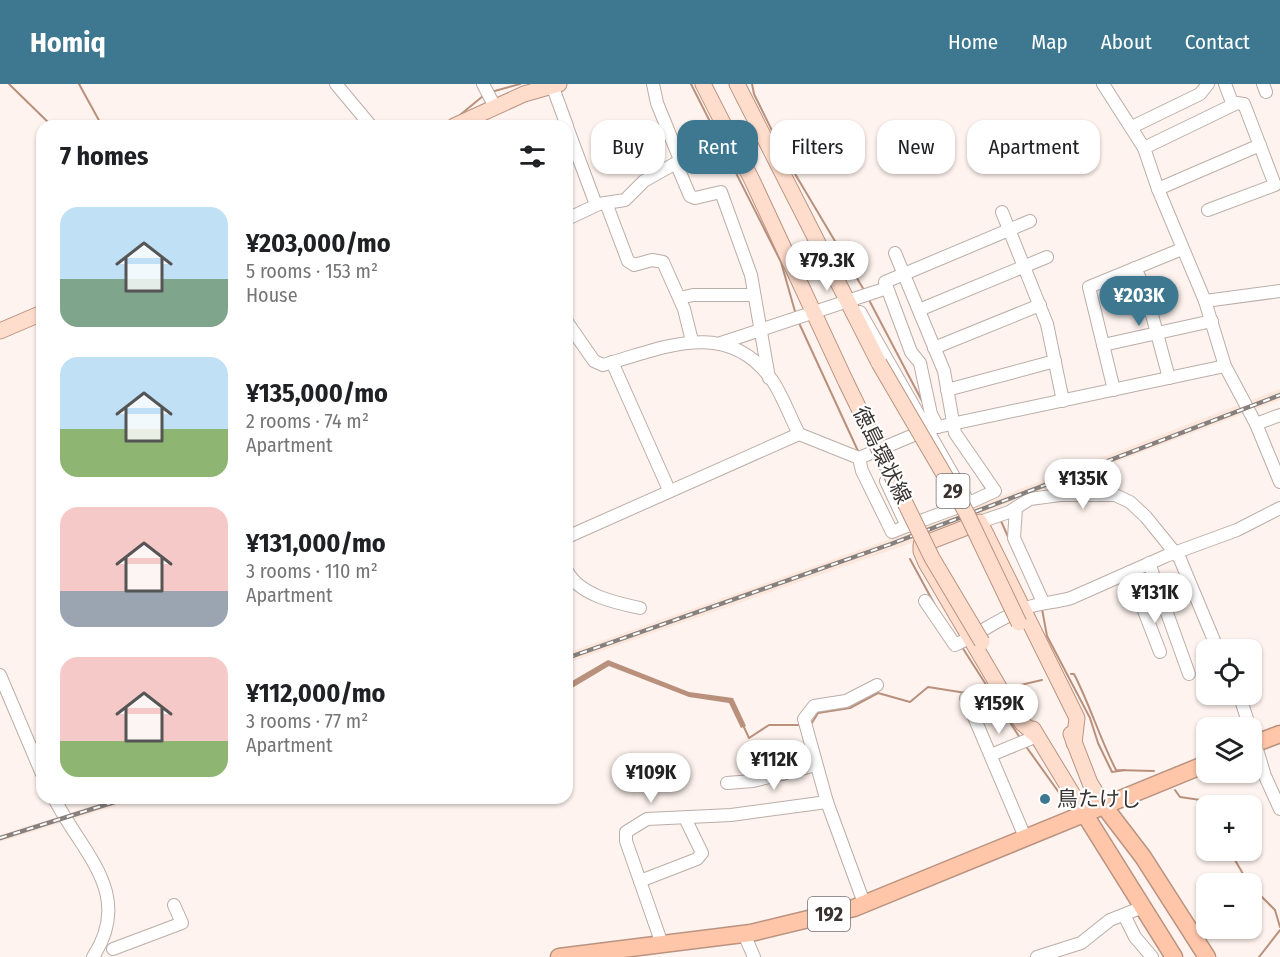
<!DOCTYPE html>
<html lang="en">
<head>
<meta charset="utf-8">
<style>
	:root { --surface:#fff; --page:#f2f2f2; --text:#202124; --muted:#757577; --accent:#3d7890 }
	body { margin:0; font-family:"Fira Sans Condensed","Noto Sans JP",sans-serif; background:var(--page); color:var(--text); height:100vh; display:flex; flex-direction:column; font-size:22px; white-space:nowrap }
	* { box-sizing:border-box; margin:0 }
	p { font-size:20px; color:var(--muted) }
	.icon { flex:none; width:33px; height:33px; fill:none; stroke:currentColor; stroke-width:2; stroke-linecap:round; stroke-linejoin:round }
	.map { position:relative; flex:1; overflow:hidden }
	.side { position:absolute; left:36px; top:36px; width:537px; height:684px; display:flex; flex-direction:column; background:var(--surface); border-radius:18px; box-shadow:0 2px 4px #0004 }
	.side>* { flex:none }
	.top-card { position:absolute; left:591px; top:36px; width:570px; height:54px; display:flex; gap:12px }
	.buttons { position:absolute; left:1196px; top:555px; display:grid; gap:12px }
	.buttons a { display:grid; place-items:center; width:66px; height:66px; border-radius:12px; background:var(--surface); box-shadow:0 2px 4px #0004; font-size:30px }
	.price { position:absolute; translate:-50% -51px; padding:0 14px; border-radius:21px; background:#fff; color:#222; font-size:20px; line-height:39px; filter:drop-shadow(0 2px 3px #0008) }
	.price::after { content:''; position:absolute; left:50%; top:36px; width:18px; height:14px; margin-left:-9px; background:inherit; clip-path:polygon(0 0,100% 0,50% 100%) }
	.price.active { background:var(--accent); color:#fff }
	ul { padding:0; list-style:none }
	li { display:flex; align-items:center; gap:18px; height:150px; padding:0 24px }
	li span { display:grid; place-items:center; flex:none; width:168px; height:120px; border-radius:18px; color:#555 }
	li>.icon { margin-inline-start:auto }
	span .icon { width:72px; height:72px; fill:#fffc; stroke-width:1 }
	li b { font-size:26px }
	h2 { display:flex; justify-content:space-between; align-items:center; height:72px; padding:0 24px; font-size:26px }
	.chip { padding:0 21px; border-radius:18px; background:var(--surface); box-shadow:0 2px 4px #0004; font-size:21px; line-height:54px }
	.chip.active { background:var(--accent); color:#fff }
	header { display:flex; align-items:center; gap:36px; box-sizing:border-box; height:84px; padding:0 30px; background:var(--accent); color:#fff }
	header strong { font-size:28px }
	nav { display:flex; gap:33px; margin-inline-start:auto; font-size:21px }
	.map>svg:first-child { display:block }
</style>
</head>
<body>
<header>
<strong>Homiq</strong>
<nav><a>Home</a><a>Map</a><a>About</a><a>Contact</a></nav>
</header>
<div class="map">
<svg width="1280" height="873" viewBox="0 0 1280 873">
	<rect width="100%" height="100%" fill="#fef3ee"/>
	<g fill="#fce7dc">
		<polygon points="1280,305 1280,316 1021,414 937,450 567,579 567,569 882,458"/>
		<polygon points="117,714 141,714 0,758 0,751"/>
	</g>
	<polygon fill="#b9907b" points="608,576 689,608 733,614 746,642 741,644 729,619 689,613 609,582 567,607 567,600"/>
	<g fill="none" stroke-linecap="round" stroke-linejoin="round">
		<g stroke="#b9907b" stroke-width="2">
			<polyline points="9,0 52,42"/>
			<polyline points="79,0 101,40 107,42"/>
			<polyline points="691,0 781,178 796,231"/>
			<polyline points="752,0 754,10 785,73 864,206"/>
			<polyline points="491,8 520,0"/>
			<polyline points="460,31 483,12"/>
			<polyline points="439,42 450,37"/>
			<polyline points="868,214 922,317"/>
			<polyline points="799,239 858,367"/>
			<polyline points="981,397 986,405"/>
			<polyline points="1001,437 1009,455"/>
			<polyline points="910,475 936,523"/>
			<polyline points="1042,525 1047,552 1090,634 1098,659 1112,688 1125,686"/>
			<polyline points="962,563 1020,654"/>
			<path d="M1071,590h3c16,31 26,65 42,96l38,1"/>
			<polyline points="1016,602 1042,596"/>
			<polyline points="743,641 749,654 769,641 801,641"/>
			<polyline points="810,642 818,629 850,624 878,609 910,618 928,603 966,609 988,608"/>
			<polyline points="1025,661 1060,710"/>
			<polyline points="1175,706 1180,713 1207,717 1208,722"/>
			<polyline points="1229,766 1249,800"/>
			<polyline points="1251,802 1275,826 1280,843"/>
			<polyline points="1259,873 1280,846"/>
		</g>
		<defs>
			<g id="minor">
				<polyline points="336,0 371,42"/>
				<polyline points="483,0 495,23"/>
				<polyline points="653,0 657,19 681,78 676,79"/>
				<polyline points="1103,0 1144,64 1158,105 1205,217 1225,282 1256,340 1280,398"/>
				<polyline points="1225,0 1233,21"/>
				<polyline points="1263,0 1266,8"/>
				<polyline points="552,1 567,42"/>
				<polyline points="567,43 595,118 599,120 625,116 644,97 676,79 690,112 695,114 721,108 751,191 769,294"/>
				<polyline points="1132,43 1200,10 1208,0"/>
				<polyline points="1144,64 1237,19 1244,20 1275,101 1208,126"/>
				<polyline points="1158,105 1260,61"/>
				<polyline points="606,119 628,177 634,181 652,176 663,178 684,225 692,257"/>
				<polyline points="1002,128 1047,240 1063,317"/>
				<polyline points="567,135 599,120"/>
				<polyline points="895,169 944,287 955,349 995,407 969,419"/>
				<polyline points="1135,184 1145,205 1169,294"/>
				<polyline points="680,214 693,211 754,211"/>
				<polyline points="1205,217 1280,207"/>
				<polyline points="919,226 1047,173"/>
				<polyline points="860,228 969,419 907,442 886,397"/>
				<path d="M567,238l27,39 9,4c60,-17 124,-48 169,15 11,16 18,37 27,54l60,24 69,-29 297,-63"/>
				<polyline points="721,259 887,204"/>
				<polyline points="1103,261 1212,237"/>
				<polyline points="934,264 1040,221"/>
				<polyline points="612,278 669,406"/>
				<polyline points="947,306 1055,277"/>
				<polyline points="1114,306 1089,203 1182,165"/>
				<polyline points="1256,340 1280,331"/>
				<polyline points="938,343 931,330 920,279 911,268 885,198 1030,137"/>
				<polyline points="859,374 862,387 892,448 907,442"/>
				<polyline points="1016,424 1014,454 1043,518"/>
				<polyline points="980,438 1009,428 1030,415 1060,411 1115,411 1130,418 1146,433 1180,475 1218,566"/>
				<polyline points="567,453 799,350"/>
				<polyline points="1149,479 1189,590"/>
				<path d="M567,487c12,24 49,32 73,37"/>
				<polyline points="1129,488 1160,568"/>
				<path d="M925,517l30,44c24,-11 46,-28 71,-37 15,-6 29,-5 45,-10l95,-42 71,-26 43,-22"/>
				<polyline points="0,591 42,690"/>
				<polyline points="1239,610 1250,644"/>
				<polyline points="966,614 1025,753"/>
				<polyline points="1251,646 1265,692 1280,725"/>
				<polyline points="777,667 783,690"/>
				<polyline points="768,669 790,663"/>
				<polyline points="991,671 1037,652"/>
				<polyline points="727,699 753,697 816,681"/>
				<path d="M54,714c27,54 81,95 39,159"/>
				<polyline points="640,797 697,775 702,769 685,734"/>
				<polyline points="864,819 827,718 804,635 814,622 846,617 877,601"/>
				<polyline points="1124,831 1135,853 1152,873"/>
				<polyline points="744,850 754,873"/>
				<polyline points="662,860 626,757 626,748 647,735 731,731 827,718"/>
				<polyline points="113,865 182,839 174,821"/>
				<polyline points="1037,873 1081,859 1110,836 1143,823"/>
			</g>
			<g id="major">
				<polyline points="703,0 752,96 846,298"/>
				<polyline points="737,0 879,279"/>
				<polyline points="454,42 524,10 559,0"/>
				<polyline points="0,247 42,229"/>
				<polyline points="1033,645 1084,729"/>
				<polyline points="1071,650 1090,699 1104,722"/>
				<polyline points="1037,652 1022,639 1009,620 926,479 921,467 921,461 980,438 1077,634 1074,659"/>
			</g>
			<g id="highway">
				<polyline points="1251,661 1280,650"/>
				<polyline points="1104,722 1143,773 1207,873"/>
				<polyline points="1084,729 1174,873"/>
				<polyline points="559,873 751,849 854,824 1206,680"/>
			</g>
		</defs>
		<use href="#minor" stroke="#bbaea8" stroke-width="14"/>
		<use href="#major" stroke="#ba9380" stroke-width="17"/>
		<use href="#highway" stroke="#ba9380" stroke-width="19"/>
		<use href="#minor" stroke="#fff" stroke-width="12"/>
		<use href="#major" stroke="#fdc" stroke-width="15"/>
		<use href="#highway" stroke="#ffc6aa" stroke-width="16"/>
		<defs>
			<g id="rail">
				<polyline points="567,574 891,460 1280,311"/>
				<polyline points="0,754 127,714"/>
			</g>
		</defs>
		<use href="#rail" stroke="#87807c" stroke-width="4.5"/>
		<use href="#rail" stroke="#fff" stroke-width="2" stroke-dasharray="7" stroke-linecap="butt"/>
		<defs>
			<g id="major-bridge">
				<polyline points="879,279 966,428 1019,539"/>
				<polyline points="846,298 932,474 982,558"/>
			</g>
		</defs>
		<use href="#major-bridge" stroke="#ba9380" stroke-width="17" stroke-linecap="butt"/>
		<use href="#major-bridge" stroke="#fdc" stroke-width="15"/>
	</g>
	<circle fill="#3d7890" stroke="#fff" stroke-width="2" cx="1045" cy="715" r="6"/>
	<g text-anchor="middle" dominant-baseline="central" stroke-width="4.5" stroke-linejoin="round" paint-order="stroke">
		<g fill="#fff" stroke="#74716f" stroke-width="1.5">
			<rect x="936.5" y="390" width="33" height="34" rx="4.5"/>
			<rect x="808" y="813" width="42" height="34" rx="4.5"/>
		</g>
		<g font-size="20" font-weight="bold" fill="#393431">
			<text x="953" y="407">29</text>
			<text x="829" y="830">192</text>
		</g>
		<g font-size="21" fill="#393431" stroke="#fff">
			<text transform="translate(882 371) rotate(64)">徳島環状線</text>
		</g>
		<g font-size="21" fill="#393431" stroke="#fff" text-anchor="start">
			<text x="1057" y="715">鳥たけし</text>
		</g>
	</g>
</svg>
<div class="buttons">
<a><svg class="icon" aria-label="locate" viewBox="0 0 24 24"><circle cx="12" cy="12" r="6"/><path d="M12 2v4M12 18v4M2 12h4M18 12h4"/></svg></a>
<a><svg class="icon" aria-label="layers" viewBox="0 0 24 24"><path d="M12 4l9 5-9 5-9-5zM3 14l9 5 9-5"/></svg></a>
<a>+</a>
<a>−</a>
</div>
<b class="price" style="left:827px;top:208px">¥79.3K</b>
<b class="price active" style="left:1139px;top:243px">¥203K</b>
<b class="price" style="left:1083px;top:426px">¥135K</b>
<b class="price" style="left:1155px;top:540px">¥131K</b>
<b class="price" style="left:999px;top:651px">¥159K</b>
<b class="price" style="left:774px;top:707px">¥112K</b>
<b class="price" style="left:651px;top:720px">¥109K</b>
<div class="top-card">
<a class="chip">Buy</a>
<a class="chip active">Rent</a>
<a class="chip">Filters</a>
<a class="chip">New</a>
<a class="chip">Apartment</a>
</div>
<section class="side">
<h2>7 homes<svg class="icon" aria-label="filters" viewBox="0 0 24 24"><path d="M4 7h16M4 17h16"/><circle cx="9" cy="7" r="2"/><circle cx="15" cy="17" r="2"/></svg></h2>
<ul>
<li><span style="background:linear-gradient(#bfe0f5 60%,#7fa58c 0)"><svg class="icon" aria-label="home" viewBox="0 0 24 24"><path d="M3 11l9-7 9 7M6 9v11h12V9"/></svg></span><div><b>¥203,000/mo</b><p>5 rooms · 153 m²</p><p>House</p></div></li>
<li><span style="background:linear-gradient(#bfe0f5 60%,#8fb573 0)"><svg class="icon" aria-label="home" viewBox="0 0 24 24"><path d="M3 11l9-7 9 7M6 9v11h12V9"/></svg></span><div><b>¥135,000/mo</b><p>2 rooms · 74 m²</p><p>Apartment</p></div></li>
<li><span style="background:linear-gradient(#f6c9c9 70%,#9aa5b1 0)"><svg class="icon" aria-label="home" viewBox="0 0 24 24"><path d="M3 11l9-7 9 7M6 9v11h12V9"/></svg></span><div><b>¥131,000/mo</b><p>3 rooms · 110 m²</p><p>Apartment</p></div></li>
<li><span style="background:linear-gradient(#f6c9c9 70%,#8fb573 0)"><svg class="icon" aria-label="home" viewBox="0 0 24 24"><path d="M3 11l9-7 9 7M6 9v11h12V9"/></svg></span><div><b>¥112,000/mo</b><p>3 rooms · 77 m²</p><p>Apartment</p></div></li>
</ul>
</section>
</div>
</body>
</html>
